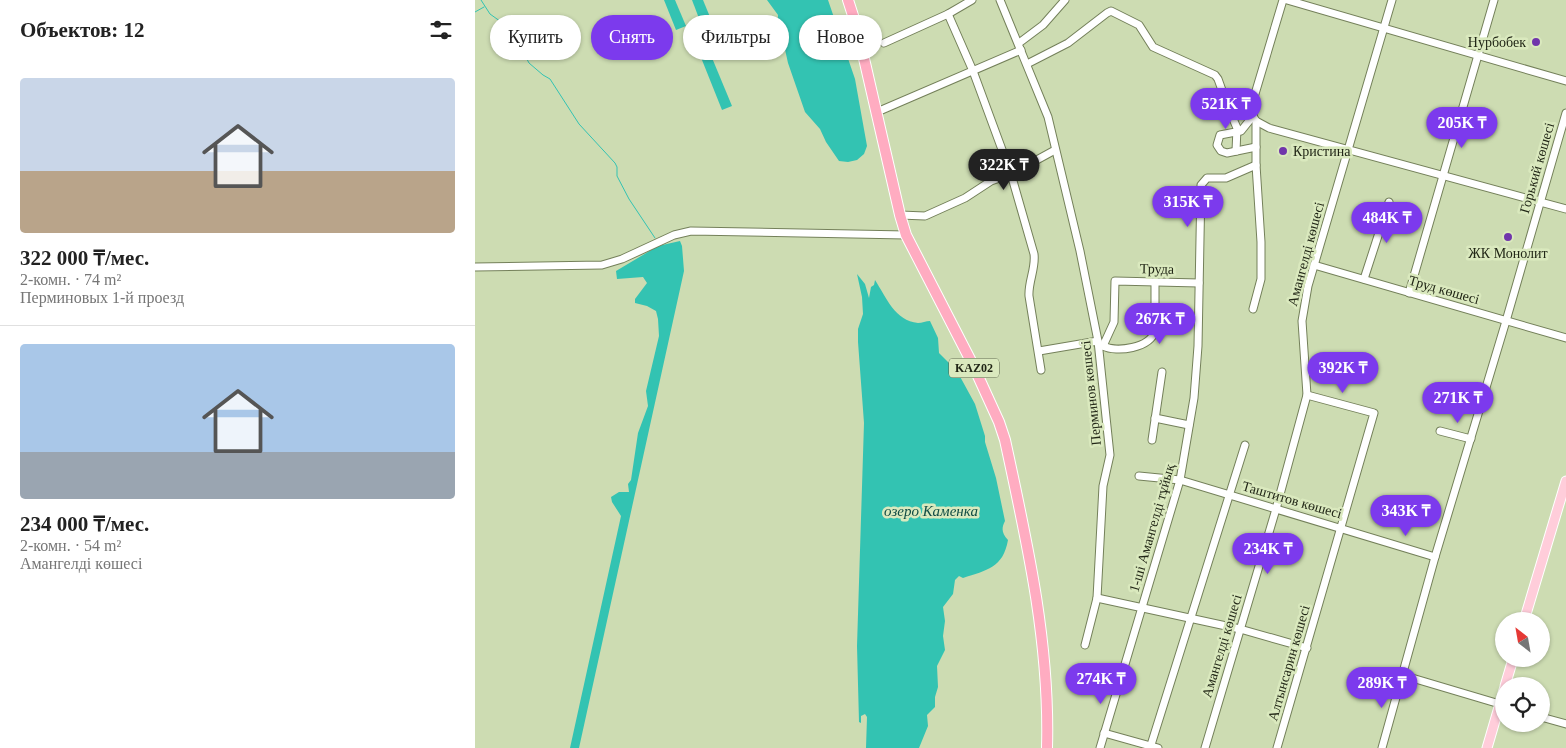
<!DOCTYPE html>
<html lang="ru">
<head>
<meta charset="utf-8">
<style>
	:root { --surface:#fff; --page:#f6f6f6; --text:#222; --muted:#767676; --line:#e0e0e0; --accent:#7c3aed }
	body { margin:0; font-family:"Times New Roman",serif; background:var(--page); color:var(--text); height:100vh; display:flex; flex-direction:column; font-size:19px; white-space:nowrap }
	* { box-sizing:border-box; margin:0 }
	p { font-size:16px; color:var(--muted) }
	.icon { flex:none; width:28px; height:28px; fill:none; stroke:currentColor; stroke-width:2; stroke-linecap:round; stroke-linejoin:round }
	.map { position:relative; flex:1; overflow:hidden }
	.side { display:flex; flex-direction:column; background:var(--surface); width:475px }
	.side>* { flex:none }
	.hud { position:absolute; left:15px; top:15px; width:475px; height:45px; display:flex; gap:10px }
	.needle { width:32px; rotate:329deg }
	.controls { position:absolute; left:1020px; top:612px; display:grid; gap:10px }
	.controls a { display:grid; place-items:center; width:55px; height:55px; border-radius:50%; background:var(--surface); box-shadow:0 1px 4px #0004; font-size:25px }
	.price { position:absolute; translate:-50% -42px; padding:0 11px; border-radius:18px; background:var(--accent); color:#fff; font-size:16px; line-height:32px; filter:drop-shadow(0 1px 2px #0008) }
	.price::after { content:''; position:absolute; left:50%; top:30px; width:15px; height:11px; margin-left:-8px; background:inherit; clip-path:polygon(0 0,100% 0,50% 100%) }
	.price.current { background:#222; color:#fff }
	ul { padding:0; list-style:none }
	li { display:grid; align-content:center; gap:10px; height:265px; padding:0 20px }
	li+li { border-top:1px solid var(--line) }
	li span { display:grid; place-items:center; height:155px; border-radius:5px; color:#555 }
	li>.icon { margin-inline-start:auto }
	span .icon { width:90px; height:90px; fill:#fffc; stroke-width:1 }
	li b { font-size:21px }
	h2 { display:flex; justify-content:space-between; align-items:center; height:60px; padding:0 20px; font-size:21px }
	.pill { padding:0 18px; border-radius:22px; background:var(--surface); box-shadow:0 1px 4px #0004; font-size:18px; line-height:45px }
	.pill.current { background:var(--accent); color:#fff }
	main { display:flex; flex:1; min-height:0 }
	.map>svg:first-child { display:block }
</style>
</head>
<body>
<main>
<section class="side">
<h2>Объектов: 12<svg class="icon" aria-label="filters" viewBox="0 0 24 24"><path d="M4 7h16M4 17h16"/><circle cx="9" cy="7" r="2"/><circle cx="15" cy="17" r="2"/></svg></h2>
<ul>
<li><span style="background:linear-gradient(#c9d6e8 60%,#b9a48a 0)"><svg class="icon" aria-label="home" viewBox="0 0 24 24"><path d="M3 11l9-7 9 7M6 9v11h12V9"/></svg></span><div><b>322 000 ₸/мес.</b><p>2-комн. · 74 m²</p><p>Перминовых 1-й проезд</p></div></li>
<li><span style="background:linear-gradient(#a9c7e8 70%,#9aa5b1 0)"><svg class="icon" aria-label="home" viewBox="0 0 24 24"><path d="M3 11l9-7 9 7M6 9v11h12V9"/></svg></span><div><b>234 000 ₸/мес.</b><p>2-комн. · 54 m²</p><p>Амангелді көшесі</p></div></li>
</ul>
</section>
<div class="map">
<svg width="1091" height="748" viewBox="0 0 1091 748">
	<rect width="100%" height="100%" fill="#cddcb2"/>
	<g fill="#33c3b2">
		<polygon points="189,0 200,0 211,26 201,30"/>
		<polygon points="217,0 228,0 235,17 225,21"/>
		<polygon points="292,0 353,0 380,79 392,146 389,154 382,160 373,162 364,161 351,142 345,129 330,112 313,63 309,45 302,33 303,15"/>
		<polygon points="230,41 257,106 247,110 221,45"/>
		<polygon points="205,241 207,246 209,271 104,748 95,748 146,516 137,502 136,497 144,492 154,492 153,484 156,480 163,433 173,406 171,391 184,336 183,319 181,311 172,306 160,303 160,299 172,283 168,277 142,279 141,271 183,246"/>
		<path d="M382,274l8,10 4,14 2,-11 3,-2 1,-5c11,17 20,41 43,43 4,0 8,-2 12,-2l8,17 1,15 18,18 18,33 10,32v6l11,36 9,43c-4,8 -3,12 3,19 -5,28 -21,30 -45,38l-4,-2 -4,4 -2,14 -10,13 2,14 -2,15 2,14 -8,16 1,21 -3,10v10l-8,8 1,11 -9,22h-53l1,-31 -2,-3 -4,2v7l-2,-1 -2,-76 7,-223 -6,-81v-13l5,-15 -1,-17z"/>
	</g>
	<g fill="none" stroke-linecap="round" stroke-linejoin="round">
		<g stroke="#33c3b2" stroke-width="1">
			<polyline points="6,0 15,14 29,24 39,42 46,48 54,63 68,75 75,79 104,124 140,163 142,167 142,176 154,199 180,238"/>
			<polyline points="0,12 9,7"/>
		</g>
		<defs>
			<g id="minor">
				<polyline points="525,0 573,117 605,251 623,341 635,455 628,486 622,598 610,645"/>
				<polyline points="812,0 1091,81"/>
				<path d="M473,14l25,57 38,103 23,80c2,14 -6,28 -5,42l12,74"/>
				<polyline points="409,43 473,14 497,0"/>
				<polyline points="544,43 568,25 590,0"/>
				<polyline points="552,64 593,43 632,13 636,11 664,25 678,47 740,75 743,79 753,107 777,113"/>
				<polyline points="753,107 762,128 761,151"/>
				<polyline points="402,112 546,50"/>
				<polyline points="778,116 781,121 794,128 1091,209"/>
				<polyline points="778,116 777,104 808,0"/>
				<polyline points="778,116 766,131 745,135 742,145 746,151 752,153 781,147"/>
				<polyline points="425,215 450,216 490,198 516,181 536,174 580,150"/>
				<polyline points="839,265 1091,338"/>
				<polyline points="0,267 127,265 147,259 199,235 216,231 431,235"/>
				<polyline points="889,279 914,202"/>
				<polyline points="934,293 1019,0"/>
				<polyline points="778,309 786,279 786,242 781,165 781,121"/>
				<polyline points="624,346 628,346 639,322 640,281 724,283"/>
				<path d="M628,346c14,7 47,2 52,-15v-49"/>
				<polyline points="564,351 623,341"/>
				<polyline points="680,418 714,425"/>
				<polyline points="965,431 996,439"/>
				<polyline points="677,440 687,372"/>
				<polyline points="664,476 705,480 960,557"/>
				<polyline points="622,598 765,629 832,648"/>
				<polyline points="927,675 1028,705"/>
				<polyline points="1066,717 1091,724"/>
				<polyline points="629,733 683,748"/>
				<polyline points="625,748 705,480 719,398 723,346 726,185 732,178 751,178 781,165"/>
				<polyline points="675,748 770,445"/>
				<polyline points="730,748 801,509 832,395 827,321 833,286 917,0"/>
				<polyline points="802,748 899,413 832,395"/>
				<polyline points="907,748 960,557 1031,321 1091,113"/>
			</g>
			<g id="major">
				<polyline points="1049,621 1091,481"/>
				<polyline points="1030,686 1038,659"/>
				<polyline points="1012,748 1029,690"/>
			</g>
			<path id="highway" d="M373,0l9,28 43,187 6,20 67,130 26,57 6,18c22,102 45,203 42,308"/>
		</defs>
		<use href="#minor" stroke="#74805a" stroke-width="9"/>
		<use href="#major" stroke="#fff" stroke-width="11"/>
		<use href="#highway" stroke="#fff" stroke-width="12"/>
		<use href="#minor" stroke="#fff" stroke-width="7"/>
		<use href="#major" stroke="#ffcdda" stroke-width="9"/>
		<use href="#highway" stroke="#ffacc1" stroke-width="10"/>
	</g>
	<g fill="#7035ab" stroke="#dae9be" stroke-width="2">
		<circle cx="1061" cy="42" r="5"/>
		<circle cx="808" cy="151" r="5"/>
		<circle cx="1033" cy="237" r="5"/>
	</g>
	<g text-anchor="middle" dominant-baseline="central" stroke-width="5" stroke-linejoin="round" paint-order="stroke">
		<rect fill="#dae9be" stroke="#586048" stroke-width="1" x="474" y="358.5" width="50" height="19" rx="4"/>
		<g font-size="12" font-weight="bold" fill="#212616">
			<text x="499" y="368">KAZ02</text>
		</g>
		<g font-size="14" fill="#212616" stroke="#dae9be" text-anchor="end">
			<text x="1051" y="42">Нурбобек</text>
			<text x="818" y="151" text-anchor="start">Кристина</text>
			<text x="1033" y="253" text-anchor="middle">ЖК Монолит</text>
		</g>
		<g font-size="14" fill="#212616" stroke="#dae9be">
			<text transform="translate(1062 168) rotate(-74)">Горький көшесі</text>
			<text transform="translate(831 254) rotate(-75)">Амангелді көшесі</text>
			<text transform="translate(682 269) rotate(1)">Труда</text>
			<text transform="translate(969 290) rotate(16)">Труд көшесі</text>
			<text transform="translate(616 393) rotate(-96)">Перминов көшесі</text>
			<text transform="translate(817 500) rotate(16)">Таштитов көшесі</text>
			<text transform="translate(677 528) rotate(-74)">1-ші Амангелді тұйық</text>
			<text transform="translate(747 646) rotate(-73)">Амангелді көшесі</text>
			<text transform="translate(814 663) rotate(-74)">Алтынсарин көшесі</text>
		</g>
		<g font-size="15" font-style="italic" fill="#114c45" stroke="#dae9be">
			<text x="456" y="511">озеро Каменка</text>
		</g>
	</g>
</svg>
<div class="controls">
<a><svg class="needle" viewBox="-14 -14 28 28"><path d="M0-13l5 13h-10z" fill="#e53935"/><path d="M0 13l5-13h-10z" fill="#767676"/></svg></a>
<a><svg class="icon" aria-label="locate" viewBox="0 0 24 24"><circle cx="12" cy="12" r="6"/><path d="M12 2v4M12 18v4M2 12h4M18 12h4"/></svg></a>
</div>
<b class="price" style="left:751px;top:130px">521K ₸</b>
<b class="price" style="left:987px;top:149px">205K ₸</b>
<b class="price current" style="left:529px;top:191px">322K ₸</b>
<b class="price" style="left:713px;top:228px">315K ₸</b>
<b class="price" style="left:912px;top:244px">484K ₸</b>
<b class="price" style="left:685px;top:345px">267K ₸</b>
<b class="price" style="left:868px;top:394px">392K ₸</b>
<b class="price" style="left:983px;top:424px">271K ₸</b>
<b class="price" style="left:931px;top:537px">343K ₸</b>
<b class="price" style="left:793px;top:575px">234K ₸</b>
<b class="price" style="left:626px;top:705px">274K ₸</b>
<b class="price" style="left:907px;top:709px">289K ₸</b>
<div class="hud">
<a class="pill">Купить</a>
<a class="pill current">Снять</a>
<a class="pill">Фильтры</a>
<a class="pill">Новое</a>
</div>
</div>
</main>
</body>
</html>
